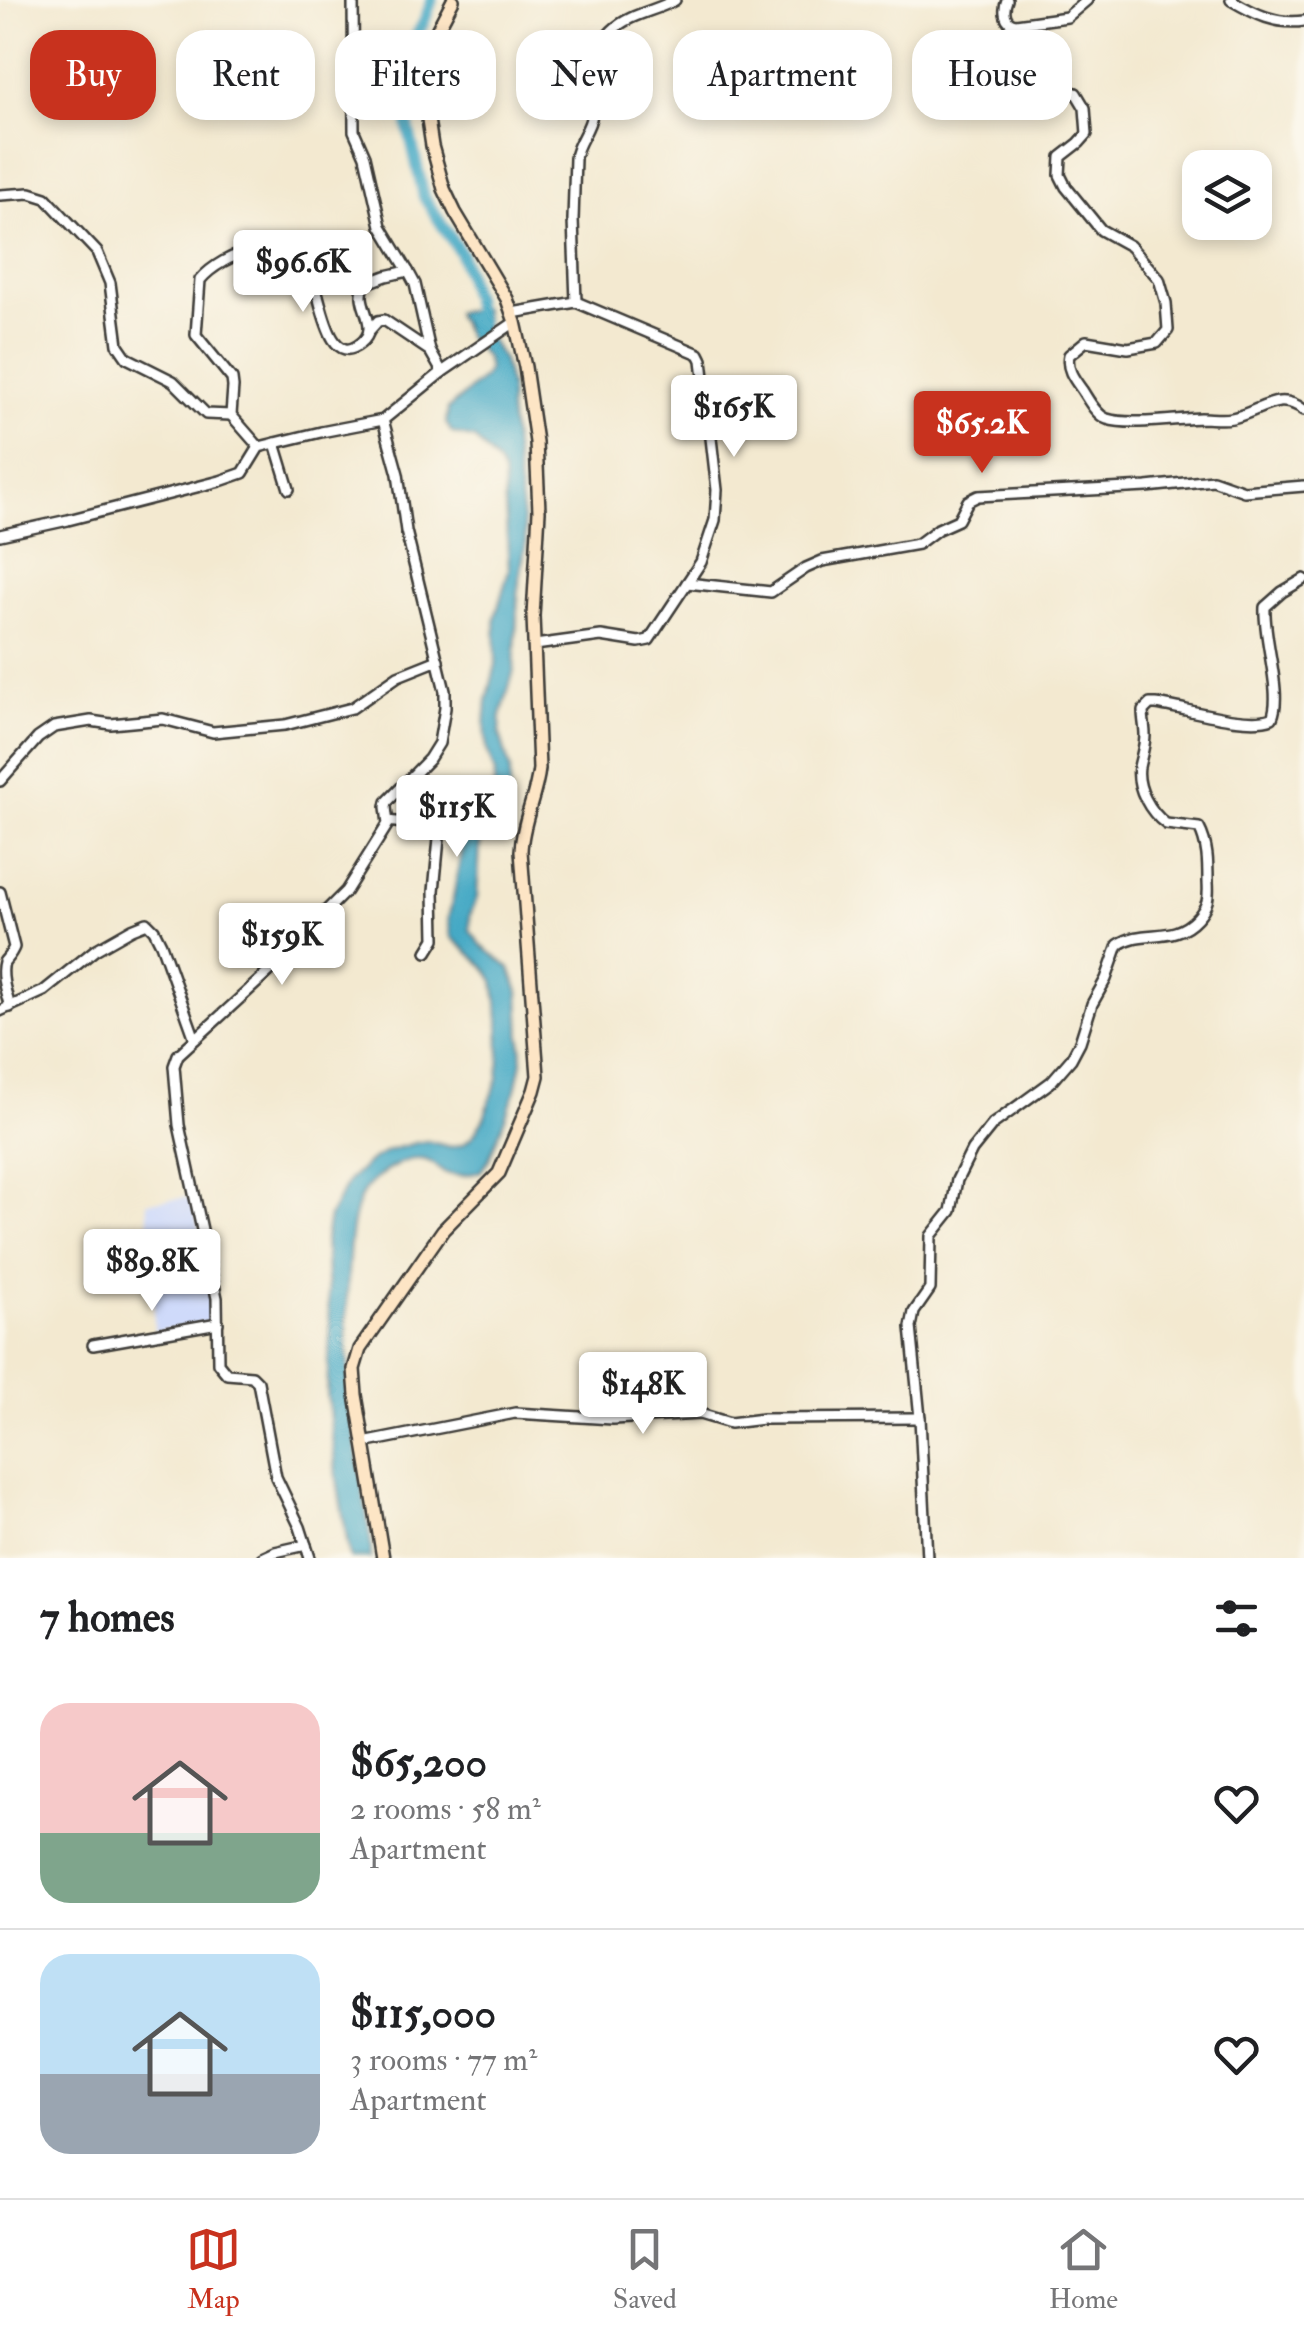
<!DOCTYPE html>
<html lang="en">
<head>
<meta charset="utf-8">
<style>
	:root { --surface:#fff; --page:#f6f6f6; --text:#202124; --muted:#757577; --line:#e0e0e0; --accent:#c8321e }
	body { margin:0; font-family:"IM FELL Double Pica",serif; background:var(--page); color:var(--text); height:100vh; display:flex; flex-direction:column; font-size:38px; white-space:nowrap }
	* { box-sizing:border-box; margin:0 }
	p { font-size:32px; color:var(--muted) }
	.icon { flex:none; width:55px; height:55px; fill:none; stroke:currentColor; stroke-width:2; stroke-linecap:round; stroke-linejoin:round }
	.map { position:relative; height:1558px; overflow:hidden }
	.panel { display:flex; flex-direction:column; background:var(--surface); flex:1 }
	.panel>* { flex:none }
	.top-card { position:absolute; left:30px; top:30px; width:1245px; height:90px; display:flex; gap:20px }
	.fabs { position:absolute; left:1182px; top:150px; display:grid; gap:20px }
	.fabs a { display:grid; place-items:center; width:90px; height:90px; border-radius:20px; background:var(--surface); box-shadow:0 5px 15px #0003; font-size:50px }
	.price { position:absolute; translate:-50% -85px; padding:0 22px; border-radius:10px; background:#fff; color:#222; font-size:32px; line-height:65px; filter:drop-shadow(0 2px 5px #0008) }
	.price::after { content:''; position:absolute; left:50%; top:60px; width:30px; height:22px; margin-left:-15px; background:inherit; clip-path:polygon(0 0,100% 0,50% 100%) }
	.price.on { background:var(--accent); color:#fff }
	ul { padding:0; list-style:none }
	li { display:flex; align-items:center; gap:30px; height:250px; padding:0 40px }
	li+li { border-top:2px solid var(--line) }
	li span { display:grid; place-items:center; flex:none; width:280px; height:200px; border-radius:30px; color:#555 }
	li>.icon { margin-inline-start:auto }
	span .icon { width:120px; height:120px; fill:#fffc; stroke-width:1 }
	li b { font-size:42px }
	h2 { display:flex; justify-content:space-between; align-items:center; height:120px; padding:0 40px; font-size:42px }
	.tag { padding:0 35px; border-radius:30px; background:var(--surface); box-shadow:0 5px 15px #0003; font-size:35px; line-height:90px }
	.tag.on { background:var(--accent); color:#fff }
	.dock { display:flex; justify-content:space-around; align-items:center; height:140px; border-top:2px solid var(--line); background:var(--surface); font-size:28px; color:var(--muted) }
	.dock a { display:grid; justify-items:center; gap:5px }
	.dock .on { color:var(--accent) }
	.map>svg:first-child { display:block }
</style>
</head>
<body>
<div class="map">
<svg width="1304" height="1558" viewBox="0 0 1304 1558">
	<rect width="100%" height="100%" fill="#fbf7ec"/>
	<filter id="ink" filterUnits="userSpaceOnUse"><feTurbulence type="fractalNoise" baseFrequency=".01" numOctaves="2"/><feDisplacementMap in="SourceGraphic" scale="20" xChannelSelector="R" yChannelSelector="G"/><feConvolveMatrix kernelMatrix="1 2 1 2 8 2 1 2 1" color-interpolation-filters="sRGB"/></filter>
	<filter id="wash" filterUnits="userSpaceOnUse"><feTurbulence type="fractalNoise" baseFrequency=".0048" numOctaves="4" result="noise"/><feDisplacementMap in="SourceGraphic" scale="40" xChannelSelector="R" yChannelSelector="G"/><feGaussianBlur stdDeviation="2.25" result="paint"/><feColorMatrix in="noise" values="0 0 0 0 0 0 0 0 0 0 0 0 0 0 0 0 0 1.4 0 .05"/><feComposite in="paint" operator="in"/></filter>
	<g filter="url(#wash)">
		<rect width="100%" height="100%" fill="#f3e9d0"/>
		<polygon fill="#cfdafa" points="192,1197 216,1310 215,1321 154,1332 154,1299 147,1202"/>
		<path fill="#45a9c5" stroke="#306270" stroke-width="2.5" d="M483,308l3,25 17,27 7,28 -1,21 17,134 -7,38 -5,89 -13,46 -1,18 10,35v24l-30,51 -3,54 -7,17v15l12,16 28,22 9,23 3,71 -6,28 -27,69 -8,12c-11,4 -25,7 -37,1 -4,-2 -7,-6 -12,-9 -10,-7 -25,-4 -35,2 -15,7 -33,21 -38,36 -9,24 -10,51 -11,76 -6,90 10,178 23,266v15h-21l-14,-84 -9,-82 3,-56 -5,-97 4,-23 19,-35 22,-20 17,-10 28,-8 12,-2 24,6 12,-3 10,-8 11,-18 14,-40 2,-22 -1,-38 -5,-37 -9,-14 -34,-30 -3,-19 5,-19 11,-64 7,-16 23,-34 1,-12 -8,-23 -2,-25 2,-25 9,-36 -1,-46 14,-49 -6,-95 -5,-10 -23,-25 -23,-6 -6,-10 2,-14 35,-31 5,-9 -2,-11 -18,-20 -13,-26z"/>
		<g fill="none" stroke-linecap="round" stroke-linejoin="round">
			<polyline stroke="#45a9c5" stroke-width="12" points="432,0 424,22 400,65 409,130 424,197 461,254 480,324"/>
		</g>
	</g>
	<g filter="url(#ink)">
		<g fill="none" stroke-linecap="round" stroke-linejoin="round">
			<defs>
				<g id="street">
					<polyline points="353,0 354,131 365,156 381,226 408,271"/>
					<path d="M1007,0c-4,10 -3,23 9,24l51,-7 20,-17"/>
					<path d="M1231,0c24,14 45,25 73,21"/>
					<path d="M1013,24c-4,7 -15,21 -14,29 2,23 59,35 77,40l9,15 2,26 -8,9 -18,14 -1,18 6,12 35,43 29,16 29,33 7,24 2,27 -11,13 -29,5 -42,-7 -17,14c-3,14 5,24 13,35 6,9 14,25 25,29 22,7 69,0 94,-1 10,0 21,2 31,0 28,-6 46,-28 72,-8"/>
					<polyline points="0,195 30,193 46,198 97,252 110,283 118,345 127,358 173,381 206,414 231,415"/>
					<path d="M576,302l-3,-82 2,-62c2,-16 15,-28 17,-44 7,-40 -6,-75 39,-96 15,-7 30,-10 44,-18"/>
					<polyline points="512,313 576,302 699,354 702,360 717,490 715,520 701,562 649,640 639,642 601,636 535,645"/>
					<polyline points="369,331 378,321 384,320 430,351"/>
					<polyline points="275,443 289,489"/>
					<path d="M259,447l-28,-32 2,-28 -1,-8 -36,-44 4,-55c11,-13 34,-27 51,-28l26,17 36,11c8,15 15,91 48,63 4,-3 8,-9 8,-14 1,-16 -13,-29 -4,-45l21,-8 22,-5 7,13 15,67 12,21"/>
					<polyline points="0,535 68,520 220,481 243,473 259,447 321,432 383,420 442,372 515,322"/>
					<polyline points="687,583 771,592 806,568 822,561 918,544 938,529 958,520 968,501 978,496 1147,487 1213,480 1244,491 1304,486"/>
					<polyline points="0,781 38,738 54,727 91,721 111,724 163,719 213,732 285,725 352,708 398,676 438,660"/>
					<path d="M388,821c17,3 43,0 51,17l-5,53 1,48 -8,13"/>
					<path d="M0,892l14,55c-2,6 -6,10 -10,15 -4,13 2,31 6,45"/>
					<polyline points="0,1011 44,991 95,950 132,929 147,923 154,930 161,944 195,1039"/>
					<polyline points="93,1345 218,1323"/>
					<polyline points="363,1443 515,1413 613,1419 700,1414 730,1423 763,1419 920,1418"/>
					<polyline points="262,1558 275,1552 306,1545"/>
					<polyline points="310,1558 300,1527 276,1477 258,1382 252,1376 227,1374 218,1363 217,1298 179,1125 174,1066 178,1055 309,935 325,912 346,891 388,824 386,807 387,802 429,759 439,743 445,708 445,691 406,531 398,474 383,420"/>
					<path d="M927,1558l-7,-140 -9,-91 3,-15 16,-23 1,-53 20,-25 6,-31 15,-30 21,-26 58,-42 20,-23 9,-17 12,-38 14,-25 12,-34c26,-18 54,0 79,-27 11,-12 12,-20 11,-36 0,-19 0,-37 -9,-54l-33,-4c-16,-12 -30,-36 -27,-57 2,-10 6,-21 6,-32 0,-8 -2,-16 -2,-24l7,-7h6c29,4 91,24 116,14 11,-25 -9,-79 -7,-111l17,-15 22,-13"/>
				</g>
				<path id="secondary" d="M383,1558l-27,-163 -2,-26 6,-20 83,-119 56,-57 35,-82 4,-15 -17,-225c1,-29 15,-54 18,-82l-6,-153 6,-105 -3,-69 -11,-75 -10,-45 -8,-23 -52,-87 -11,-23 -12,-43 -8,-53v-38l29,-55"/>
			</defs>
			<use href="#street" stroke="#3c3b37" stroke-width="14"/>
			<use href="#secondary" stroke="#3c3b37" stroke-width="16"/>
			<use href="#street" stroke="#fff" stroke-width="9"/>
			<use href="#secondary" stroke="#fde5c5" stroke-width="11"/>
		</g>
	</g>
</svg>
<div class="fabs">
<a><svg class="icon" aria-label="layers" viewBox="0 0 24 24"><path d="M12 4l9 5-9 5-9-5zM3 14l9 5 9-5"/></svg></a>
</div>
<b class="price" style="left:303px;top:315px">$96.6K</b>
<b class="price" style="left:734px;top:460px">$165K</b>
<b class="price on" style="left:982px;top:476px">$65.2K</b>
<b class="price" style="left:457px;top:860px">$115K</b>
<b class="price" style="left:282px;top:988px">$159K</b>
<b class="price" style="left:152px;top:1314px">$89.8K</b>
<b class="price" style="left:643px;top:1437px">$148K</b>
<div class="top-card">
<a class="tag on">Buy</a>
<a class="tag">Rent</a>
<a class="tag">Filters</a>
<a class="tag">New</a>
<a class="tag">Apartment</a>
<a class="tag">House</a>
</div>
</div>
<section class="panel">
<h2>7 homes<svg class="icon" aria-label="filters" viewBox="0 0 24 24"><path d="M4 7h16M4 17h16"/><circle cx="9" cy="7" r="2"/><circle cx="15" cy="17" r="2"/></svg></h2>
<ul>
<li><span style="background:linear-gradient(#f6c9c9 65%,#7fa58c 0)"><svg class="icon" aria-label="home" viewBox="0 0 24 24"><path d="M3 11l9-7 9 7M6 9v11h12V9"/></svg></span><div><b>$65,200</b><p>2 rooms · 58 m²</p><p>Apartment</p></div><svg class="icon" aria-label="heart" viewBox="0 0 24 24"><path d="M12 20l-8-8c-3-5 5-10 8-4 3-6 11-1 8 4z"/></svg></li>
<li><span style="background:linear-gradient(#bfe0f5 60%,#9aa5b1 0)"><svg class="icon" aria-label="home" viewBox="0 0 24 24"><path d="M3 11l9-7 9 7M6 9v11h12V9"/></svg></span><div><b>$115,000</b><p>3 rooms · 77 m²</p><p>Apartment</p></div><svg class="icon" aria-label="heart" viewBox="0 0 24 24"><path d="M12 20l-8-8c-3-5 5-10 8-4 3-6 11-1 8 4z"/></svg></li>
</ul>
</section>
<nav class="dock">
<a class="on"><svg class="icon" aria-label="map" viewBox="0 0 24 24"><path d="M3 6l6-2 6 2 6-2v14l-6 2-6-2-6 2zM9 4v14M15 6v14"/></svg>Map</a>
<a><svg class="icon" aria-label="saved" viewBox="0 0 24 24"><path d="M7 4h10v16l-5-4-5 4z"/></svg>Saved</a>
<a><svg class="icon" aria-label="home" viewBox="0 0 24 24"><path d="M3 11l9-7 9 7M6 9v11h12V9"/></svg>Home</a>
</nav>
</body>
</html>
